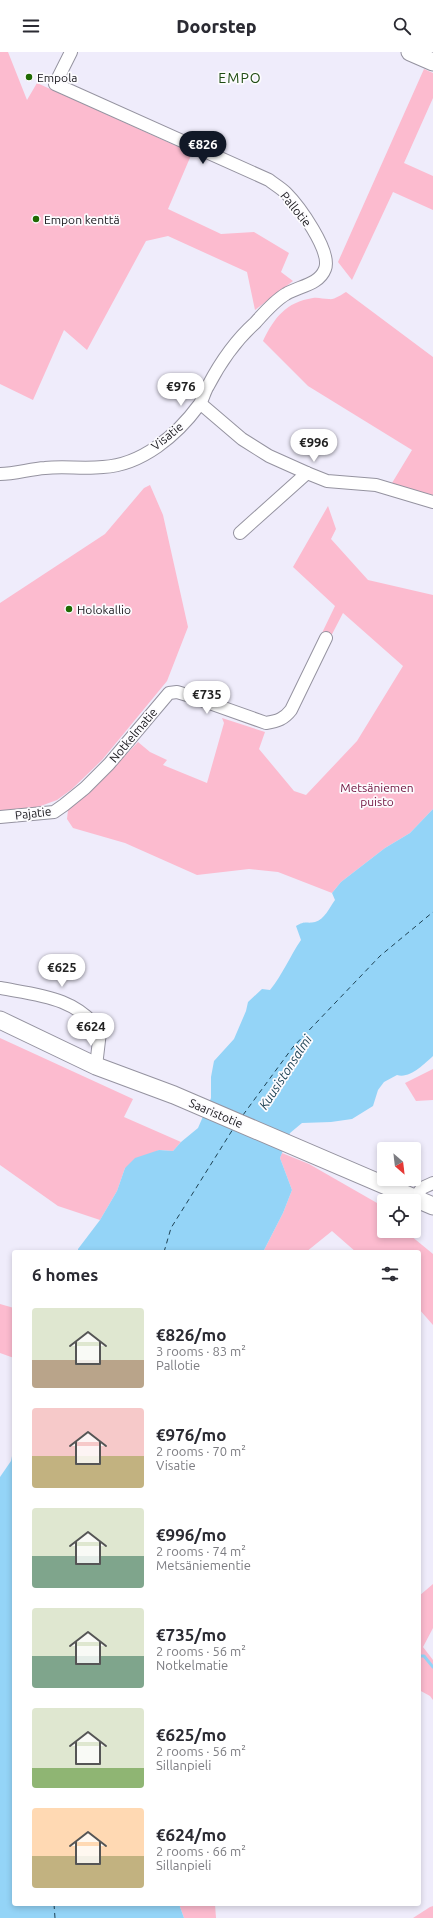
<!DOCTYPE html>
<html lang="en">
<head>
<meta charset="utf-8">
<style>
	:root { --surface:#fff; --page:#f2f2f3; --text:#2b2b33; --muted:#7c7c81; --accent:#111827 }
	body { margin:0; font-family:Ubuntu,sans-serif; background:var(--page); color:var(--text); height:100vh; display:flex; flex-direction:column; font-size:15px; white-space:nowrap }
	* { box-sizing:border-box; margin:0 }
	p { font-size:13px; color:var(--muted) }
	.icon { flex:none; width:22px; height:22px; fill:none; stroke:currentColor; stroke-width:2; stroke-linecap:round; stroke-linejoin:round }
	.map { position:relative; flex:1; overflow:hidden }
	.details { position:absolute; left:12px; top:1198px; width:409px; height:656px; display:flex; flex-direction:column; background:var(--surface); border-radius:4px; box-shadow:0 2px 6px #0003 }
	.details>* { flex:none }
	.needle { width:26px; rotate:152deg }
	.fabs { position:absolute; left:377px; top:1090px; display:grid; gap:8px }
	.fabs a { display:grid; place-items:center; width:44px; height:44px; border-radius:4px; background:var(--surface); box-shadow:0 2px 6px #0003; font-size:20px }
	.price { position:absolute; translate:-50% -34px; padding:0 9px; border-radius:14px; background:#fff; color:#222; font-size:13px; line-height:26px; filter:drop-shadow(0 1px 2px #0008) }
	.price::after { content:''; position:absolute; left:50%; top:24px; width:12px; height:9px; margin-left:-6px; background:inherit; clip-path:polygon(0 0,100% 0,50% 100%) }
	.price.selected { background:var(--accent); color:#fff }
	ul { padding:0; list-style:none }
	li { display:flex; align-items:center; gap:12px; height:100px; padding:0 20px }
	li span { display:grid; place-items:center; flex:none; width:112px; height:80px; border-radius:4px; color:#555 }
	li>.icon { margin-inline-start:auto }
	span .icon { width:48px; height:48px; fill:#fffc; stroke-width:1 }
	li b { font-size:17px }
	h2 { display:flex; justify-content:space-between; align-items:center; height:48px; padding:0 20px; font-size:17px }
	header { display:flex; justify-content:space-between; align-items:center; height:52px; padding:0 20px; background:var(--surface); font-size:18px; font-weight:800 }
	.map>svg:first-child { display:block }
</style>
</head>
<body>
<header><svg class="icon" aria-label="menu" viewBox="0 0 24 24"><path d="M4 6h16M4 12h16M4 18h16"/></svg>Doorstep<svg class="icon" aria-label="search" viewBox="0 0 24 24"><circle cx="10" cy="10" r="6"/><path d="M15 15l6 6"/></svg></header>
<div class="map">
<svg width="433" height="1866" viewBox="0 0 433 1866">
	<rect width="100%" height="100%" fill="#efecfb"/>
	<g fill="#fcbbcf">
		<polygon points="0,0 8,0 27,48 37,31 192,101 168,157 221,182 254,180 289,201 281,220 293,229 255,258 247,220 168,184 146,189 87,298 64,278 33,348 0,332"/>
		<polygon points="424,17 433,21 433,46 404,111 433,124 433,158 393,140 352,228 338,210"/>
		<path d="M346,240l87,65v139l-41,-13 20,-33 -104,-64 -45,-45c11,-23 23,-39 50,-43 5,-1 10,1 16,1 5,1 12,-4 17,-7z"/>
		<polygon points="150,433 163,463 188,575 167,629 102,708 72,737 57,748 38,755 0,760 0,551 105,482 144,436"/>
		<polygon points="328,454 336,477 331,487 368,528 433,543 433,757 410,781 385,796 341,830 332,841 278,820 249,817 197,823 125,791 73,776 67,767 68,758 89,741 138,690 150,700 167,708 163,713 207,731 224,671 222,666 265,680 259,697 294,739 306,743 357,689 403,614 343,561 329,588 321,583 335,554 293,515"/>
		<polygon points="0,986 133,1047 124,1065 181,1090 173,1099 159,1098 125,1116 117,1139 100,1168 58,1154 0,1113"/>
		<polygon points="433,1017 433,1048 416,1049 405,1031"/>
		<polygon points="282,1101 309,1112 384,1155 384,1179 405,1179 433,1202 433,1273 419,1257 419,1200 356,1200 332,1179 306,1200 263,1200 283,1161 292,1138 280,1106"/>
		<polygon points="0,1252 14,1256 14,1306 0,1301"/>
		<polygon points="433,1532 433,1576 423,1595 433,1608 433,1648 430,1644 419,1638 419,1544"/>
		<polygon points="179,1852 215,1852 216,1866 184,1866"/>
		<polygon points="433,1854 433,1866 413,1866 430,1855"/>
	</g>
	<g fill="#94d4f7">
		<path d="M433,757v247c-9,8 -23,23 -36,19l-13,7 -6,8 -5,16 -21,13 -21,3 -29,1 -12,10 -10,25 12,32 -9,23 -20,39h-185v-3l22,-29 17,-29 8,-23 10,-10 24,-8 14,1 8,-9 17,-14 13,-30v-21l3,-16 20,-22 12,-28 2,-9 14,-13 8,1c13,-16 20,-34 31,-50l-5,-14c10,-6 10,-2 19,-4 9,-2 15,-15 20,-22l-3,-7 9,-11 44,-34 25,-15z"/>
		<polygon points="14,1394 14,1852 179,1852 184,1866 0,1866 0,1425 11,1409"/>
	</g>
	<g fill="none" stroke-linecap="round" stroke-linejoin="round">
		<polyline stroke="#94d4f7" stroke-width="3" points="419,1604 424,1604 433,1615"/>
		<g stroke="#1e4254" stroke-width="1" stroke-dasharray="5 4" stroke-linecap="butt">
			<polyline points="243,1063 293,995 380,904 433,860"/>
			<polyline points="164,1200 171,1176 233,1077"/>
			<polyline points="54,1852 55,1866"/>
		</g>
		<defs>
			<g id="street">
				<polyline points="201,352 242,387 269,404 307,421 327,429 376,433 433,450"/>
				<path d="M0,422c15,0 30,-5 45,-6 19,-2 38,1 58,-1 39,-2 74,-32 96,-62 4,-5 5,-13 9,-19 12,-23 28,-46 47,-63 9,-10 19,-22 31,-29 13,-8 33,-9 39,-25 7,-18 -27,-64 -39,-76 -5,-5 -12,-9 -17,-13l-214,-96 16,-32"/>
				<polyline points="240,481 307,421"/>
				<path d="M0,765l54,-5 10,-7 21,-17 24,-24 60,-71 8,-1 10,3 79,28c12,-2 18,-4 25,-13l35,-72"/>
				<path d="M0,936c37,7 77,9 100,44l-4,34"/>
				<polyline points="415,1146 422,1136 433,1131"/>
			</g>
			<g id="secondary">
				<polyline points="410,0 433,10"/>
				<polyline points="0,968 96,1014 174,1043 433,1154"/>
			</g>
		</defs>
		<use href="#street" stroke="#9593a0" stroke-width="14"/>
		<use href="#secondary" stroke="#9593a0" stroke-width="19"/>
		<use href="#street" stroke="#fff" stroke-width="12"/>
		<use href="#secondary" stroke="#fff" stroke-width="17"/>
	</g>
	<g fill="#1f6903" stroke="#fcfbfe" stroke-width="1.5">
		<circle cx="29" cy="25" r="4"/>
		<circle cx="36" cy="167" r="4"/>
		<circle cx="69" cy="557" r="4"/>
	</g>
	<g text-anchor="middle" dominant-baseline="central" stroke-width="3.5" stroke-linejoin="round" paint-order="stroke">
		<g font-size="12" fill="#17161b" stroke="#fcfbfe" text-anchor="start">
			<text x="37" y="25">Empola</text>
			<text x="44" y="167">Empon kenttä</text>
			<text x="77" y="557">Holokallio</text>
		</g>
		<g font-size="12" fill="#17161b" stroke="#fcfbfe">
			<text transform="translate(296 157) rotate(51)">Pallotie</text>
			<text transform="translate(167 384) rotate(-39)">Visatie</text>
			<text transform="translate(133 683) rotate(-50)">Notkelmatie</text>
			<text transform="translate(33 761) rotate(-7)">Pajatie</text>
			<text transform="translate(216 1061) rotate(23)">Saaristotie</text>
		</g>
		<g font-size="12" fill="#70123e" stroke="#fcfbfe">
			<text x="377" y="735">Metsäniemen<tspan x="377" dy="14">puisto</tspan></text>
		</g>
		<g font-size="13" font-style="italic" fill="#1e4254" stroke="#fcfbfe">
			<text transform="translate(285 1020) rotate(-57)">Kuusistonsalmi</text>
		</g>
		<g font-size="14" letter-spacing="1" fill="#1e4b12" stroke="#fcfbfe">
			<text x="240" y="26">EMPO</text>
		</g>
	</g>
</svg>
<div class="fabs">
<a><svg class="needle" viewBox="-14 -14 28 28"><path d="M0-13l5 13h-10z" fill="#e53935"/><path d="M0 13l5-13h-10z" fill="#7c7c81"/></svg></a>
<a><svg class="icon" aria-label="locate" viewBox="0 0 24 24"><circle cx="12" cy="12" r="6"/><path d="M12 2v4M12 18v4M2 12h4M18 12h4"/></svg></a>
</div>
<b class="price selected" style="left:203px;top:113px">€826</b>
<b class="price" style="left:181px;top:355px">€976</b>
<b class="price" style="left:314px;top:411px">€996</b>
<b class="price" style="left:207px;top:663px">€735</b>
<b class="price" style="left:62px;top:936px">€625</b>
<b class="price" style="left:91px;top:995px">€624</b>
<section class="details">
<h2>6 homes<svg class="icon" aria-label="filters" viewBox="0 0 24 24"><path d="M4 7h16M4 17h16"/><circle cx="9" cy="7" r="2"/><circle cx="15" cy="17" r="2"/></svg></h2>
<ul>
<li><span style="background:linear-gradient(#dfe7d0 65%,#b9a48a 0)"><svg class="icon" aria-label="home" viewBox="0 0 24 24"><path d="M3 11l9-7 9 7M6 9v11h12V9"/></svg></span><div><b>€826/mo</b><p>3 rooms · 83 m²</p><p>Pallotie</p></div></li>
<li><span style="background:linear-gradient(#f6c9c9 60%,#c2b280 0)"><svg class="icon" aria-label="home" viewBox="0 0 24 24"><path d="M3 11l9-7 9 7M6 9v11h12V9"/></svg></span><div><b>€976/mo</b><p>2 rooms · 70 m²</p><p>Visatie</p></div></li>
<li><span style="background:linear-gradient(#dfe7d0 60%,#7fa58c 0)"><svg class="icon" aria-label="home" viewBox="0 0 24 24"><path d="M3 11l9-7 9 7M6 9v11h12V9"/></svg></span><div><b>€996/mo</b><p>2 rooms · 74 m²</p><p>Metsäniementie</p></div></li>
<li><span style="background:linear-gradient(#dfe7d0 60%,#7fa58c 0)"><svg class="icon" aria-label="home" viewBox="0 0 24 24"><path d="M3 11l9-7 9 7M6 9v11h12V9"/></svg></span><div><b>€735/mo</b><p>2 rooms · 56 m²</p><p>Notkelmatie</p></div></li>
<li><span style="background:linear-gradient(#dfe7d0 75%,#8fb573 0)"><svg class="icon" aria-label="home" viewBox="0 0 24 24"><path d="M3 11l9-7 9 7M6 9v11h12V9"/></svg></span><div><b>€625/mo</b><p>2 rooms · 56 m²</p><p>Sillanpieli</p></div></li>
<li><span style="background:linear-gradient(#ffd9b3 60%,#c2b280 0)"><svg class="icon" aria-label="home" viewBox="0 0 24 24"><path d="M3 11l9-7 9 7M6 9v11h12V9"/></svg></span><div><b>€624/mo</b><p>2 rooms · 66 m²</p><p>Sillanpieli</p></div></li>
</ul>
</section>
</div>
</body>
</html>
